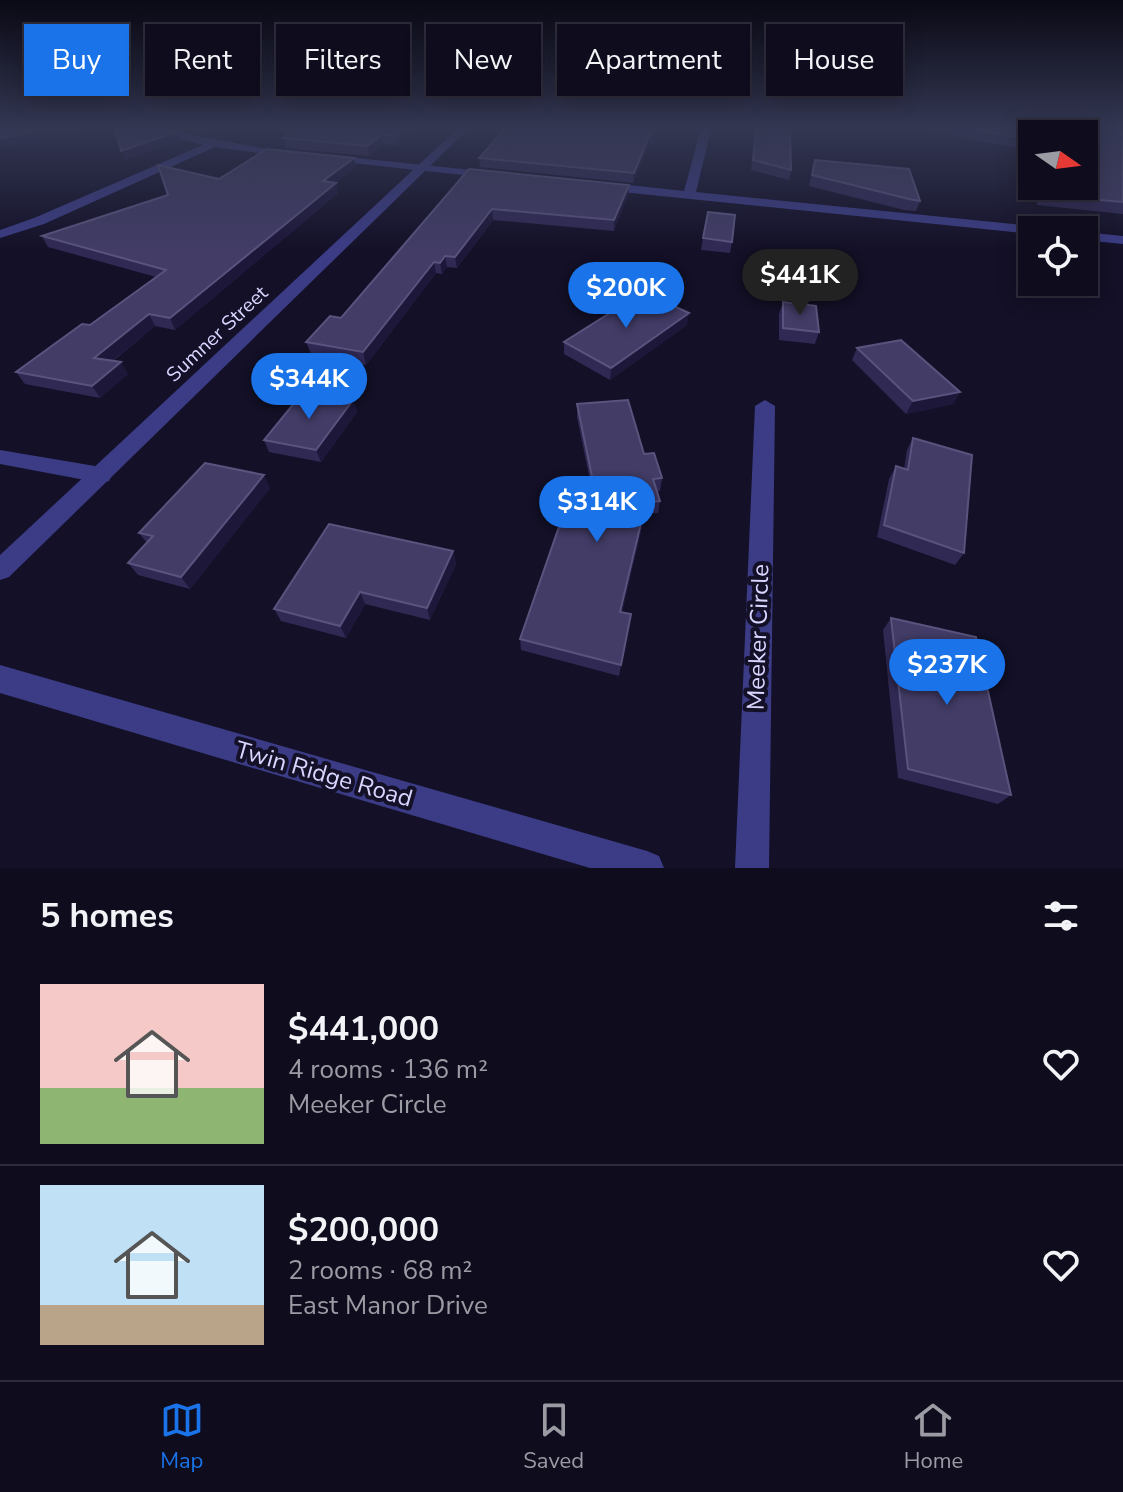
<!DOCTYPE html>
<html lang="en">
<head>
<meta charset="utf-8">
<style>
	:root { --surface:#0e0c1d; --page:#1c1a2a; --text:#f1f3f6; --muted:#9b9ba4; --line:#2e2c3b; --accent:#1a73e8 }
	body { margin:0; font-family:"Nunito Sans",sans-serif; background:var(--page); color:var(--text); height:100vh; display:flex; flex-direction:column; font-size:30px; white-space:nowrap }
	* { box-sizing:border-box; margin:0 }
	p { font-size:26px; color:var(--muted) }
	.icon { flex:none; width:44px; height:44px; fill:none; stroke:currentColor; stroke-width:2; stroke-linecap:round; stroke-linejoin:round }
	.map { position:relative; height:868px; overflow:hidden }
	.side { display:flex; flex-direction:column; background:var(--surface); flex:1 }
	.side>* { flex:none }
	.hud { position:absolute; left:24px; top:24px; width:1076px; height:72px; display:flex; gap:16px }
	.needle { width:52px; rotate:104deg }
	.controls { position:absolute; left:1018px; top:120px; display:grid; gap:16px }
	.controls a { display:grid; place-items:center; width:80px; height:80px; border-radius:0px; background:var(--surface); box-shadow:0 4px 20px #0003,0 0 0 2px var(--line); font-size:40px }
	.price { position:absolute; translate:-50% -68px; padding:0 18px; border-radius:28px; background:var(--accent); color:#fff; font-size:26px; line-height:52px; filter:drop-shadow(0 2px 4px #0008) }
	.price::after { content:''; position:absolute; left:50%; top:48px; width:24px; height:18px; margin-left:-12px; background:inherit; clip-path:polygon(0 0,100% 0,50% 100%) }
	.price.active { background:#222; color:#fff }
	ul { padding:0; list-style:none }
	li { display:flex; align-items:center; gap:24px; height:200px; padding:0 40px }
	li+li { border-top:2px solid var(--line) }
	li span { display:grid; place-items:center; flex:none; width:224px; height:160px; border-radius:0px; color:#555 }
	li>.icon { margin-inline-start:auto }
	span .icon { width:96px; height:96px; fill:#fffc; stroke-width:1 }
	li b { font-size:34px }
	h2 { display:flex; justify-content:space-between; align-items:center; height:96px; padding:0 40px; font-size:34px }
	.pill { padding:0 28px; border-radius:0px; background:var(--surface); box-shadow:0 4px 20px #0003,0 0 0 2px var(--line); font-size:28px; line-height:72px }
	.pill.active { background:var(--accent); color:#fff }
	.menu { display:flex; justify-content:space-around; align-items:center; height:112px; border-top:2px solid var(--line); background:var(--surface); font-size:22px; color:var(--muted) }
	.menu a { display:grid; justify-items:center; gap:4px }
	.menu .active { color:var(--accent) }
	.map>svg:first-child { display:block }
</style>
</head>
<body>
<div class="map">
<svg width="1123" height="868" viewBox="0 0 1123 868">
	<rect width="100%" height="100%" fill="#131027"/>
	<g fill="none" stroke-linecap="round" stroke-linejoin="round">
		<g fill="#3b3c85" fill-rule="evenodd">
			<polygon points="143,129 163,129 293,154 288,157 215,147 44,224 0,238 0,230 34,218 203,145"/>
			<polygon points="701,129 711,129 696,192 1032,226 1039,230 1032,230 1032,234 602,190 596,186 602,182 684,191"/>
			<polygon points="328,155 491,172 497,175 491,178 324,160 324,156"/>
			<polygon points="1084,232 1123,236 1123,244 1084,240"/>
			<polygon points="765,400 775,406 769,868 735,868 755,406"/>
			<polygon points="0,450 101,467 109,469 112,475 109,481 101,483 0,464"/>
			<polygon points="0,665 647,851 659,856 664,868 590,868 0,693"/>
		</g>
		<polygon fill="#3b3c85" fill-rule="evenodd" points="457,129 468,129 9,577 0,580 0,555"/>
	</g>
	<g fill="#302954">
		<polygon points="180,129 212,129 200,134"/>
		<polygon points="297,129 416,129 397,146 384,144 369,156 286,148 283,138"/>
		<polygon points="658,129 653,144 650,143 633,183 480,167 479,158"/>
		<polygon points="755,129 790,129 791,170 789,180 751,170"/>
		<polygon points="931,129 1123,129 1123,214 1037,205 1039,186 1084,186 1084,134 1032,134 1032,151 932,132"/>
		<polygon points="815,160 920,201 916,211 904,210 809,186"/>
		<polygon points="356,167 336,183 338,193 175,330 155,326 113,361 128,374 100,398 25,384 16,372 90,325 156,277 48,247 42,236 219,179"/>
		<polygon points="469,169 629,185 628,195 614,231 493,220 457,268 447,267 442,274 436,273 366,365 311,354 306,342 341,318"/>
		<polygon points="708,212 732,242 730,253 701,250"/>
		<polygon points="783,302 819,332 815,344 779,340 779,314"/>
		<polygon points="687,325 610,380 564,354 564,342"/>
		<polygon points="857,348 960,392 953,404 906,414 852,360"/>
		<polygon points="353,400 357,412 321,462 269,452 264,440"/>
		<polygon points="577,404 644,454 662,478 660,491 657,491 660,501 658,513 645,514 622,612 631,614 619,676 521,650 520,639 600,529 577,417"/>
		<polygon points="913,438 964,553 955,565 877,537 889,479 896,466 904,469 907,450"/>
		<polygon points="270,488 190,589 138,575 128,563 147,543 139,533"/>
		<polygon points="453,551 456,564 430,620 365,604 346,638 281,621 274,609"/>
		<polygon points="891,618 1011,795 998,804 898,778 883,630"/>
	</g>
	<g fill="#1d173a">
		<polygon points="47,129 79,129 81,133 0,149 0,138"/>
		<polygon points="199,129 212,129 200,134"/>
		<polygon points="404,129 416,129 397,146 396,136"/>
		<polygon points="655,129 658,129 653,144 653,134"/>
		<polygon points="176,132 180,141 125,161 121,151"/>
		<polygon points="650,134 650,143 633,183 634,173"/>
		<polygon points="382,135 384,144 369,156 367,146"/>
		<polygon points="354,158 356,167 336,183 338,193 175,330 170,318 323,181"/>
		<polygon points="629,185 628,195 614,231 614,220"/>
		<polygon points="492,209 493,220 457,268 455,257"/>
		<polygon points="445,256 447,267 442,274 440,263"/>
		<polygon points="434,262 436,273 366,365 363,352"/>
		<polygon points="689,313 687,325 610,380 611,368"/>
		<polygon points="149,314 155,326 102,369 94,358"/>
		<polygon points="121,362 128,374 100,398 92,386"/>
		<polygon points="960,392 953,404 906,414 913,401"/>
		<polygon points="353,400 357,412 321,462 316,450"/>
		<polygon points="264,475 270,488 190,589 181,577"/>
		<polygon points="646,502 645,514 619,624 620,612"/>
		<polygon points="453,551 456,564 430,620 427,608"/>
		<polygon points="360,592 365,604 346,638 340,626"/>
	</g>
	<g fill="#423c66" stroke="#59547e" stroke-width="2">
		<polygon points="0,129 47,129 0,138"/>
		<polygon points="115,129 166,129 176,132 121,151"/>
		<polygon points="297,129 404,129 396,136 382,135 367,146 283,138"/>
		<polygon points="505,129 655,129 653,134 650,134 634,173 479,158"/>
		<polygon points="756,129 790,129 791,170 753,160"/>
		<polygon points="973,129 1123,129 1123,202 1042,195 1043,186 1084,186 1084,134 1032,134 1032,140"/>
		<polygon points="267,149 354,158 323,181 336,183 170,318 149,314 94,358 121,362 92,386 16,372 82,324 90,325 166,270 42,236 168,195 158,165 219,179"/>
		<polygon points="815,160 909,169 920,201 909,199 812,175"/>
		<polygon points="469,169 629,185 614,220 492,209 455,257 445,256 440,263 434,262 363,352 306,342 330,316 341,318"/>
		<polygon points="708,212 735,215 732,242 703,238"/>
		<polygon points="647,294 689,313 611,368 564,342 624,304 629,306"/>
		<polygon points="783,302 816,306 819,332 783,328"/>
		<polygon points="901,340 960,392 913,401 857,348"/>
		<polygon points="304,391 353,400 316,450 264,440"/>
		<polygon points="628,400 644,454 654,453 662,478 653,479 660,501 646,502 620,612 631,614 621,665 520,639 561,521 603,530 577,404"/>
		<polygon points="913,438 972,455 964,553 884,525 896,466 908,470"/>
		<polygon points="205,463 264,475 181,577 128,563 153,536 139,533"/>
		<polygon points="329,524 453,551 427,608 360,592 340,626 274,609"/>
		<polygon points="891,618 976,637 1011,795 908,769"/>
	</g>
	<linearGradient id="sky" x2="0" y2="1"><stop stop-color="#0a0915"/><stop offset="0.51" stop-color="#333752"/><stop offset="1" stop-color="#333752" stop-opacity="0"/></linearGradient>
	<rect width="1123" height="251" fill="url(#sky)"/>
	<g text-anchor="middle" dominant-baseline="central" stroke-width="8" stroke-linejoin="round" paint-order="stroke">
		<g font-size="20" fill="#d8d6ff" stroke="#131027">
			<text transform="translate(217 334) rotate(-43)">Sumner Street</text>
		</g>
		<g font-size="24" fill="#d8d6ff" stroke="#131027">
			<text transform="translate(758 637) rotate(-88)">Meeker Circle</text>
			<text transform="translate(324 774) rotate(16)">Twin Ridge Road</text>
		</g>
	</g>
</svg>
<div class="controls">
<a><svg class="needle" viewBox="-14 -14 28 28"><path d="M0-13l5 13h-10z" fill="#e53935"/><path d="M0 13l5-13h-10z" fill="#9b9ba4"/></svg></a>
<a><svg class="icon" aria-label="locate" viewBox="0 0 24 24"><circle cx="12" cy="12" r="6"/><path d="M12 2v4M12 18v4M2 12h4M18 12h4"/></svg></a>
</div>
<b class="price active" style="left:800px;top:317px">$441K</b>
<b class="price" style="left:626px;top:330px">$200K</b>
<b class="price" style="left:309px;top:421px">$344K</b>
<b class="price" style="left:597px;top:544px">$314K</b>
<b class="price" style="left:947px;top:707px">$237K</b>
<div class="hud">
<a class="pill active">Buy</a>
<a class="pill">Rent</a>
<a class="pill">Filters</a>
<a class="pill">New</a>
<a class="pill">Apartment</a>
<a class="pill">House</a>
</div>
</div>
<section class="side">
<h2>5 homes<svg class="icon" aria-label="filters" viewBox="0 0 24 24"><path d="M4 7h16M4 17h16"/><circle cx="9" cy="7" r="2"/><circle cx="15" cy="17" r="2"/></svg></h2>
<ul>
<li><span style="background:linear-gradient(#f6c9c9 65%,#8fb573 0)"><svg class="icon" aria-label="home" viewBox="0 0 24 24"><path d="M3 11l9-7 9 7M6 9v11h12V9"/></svg></span><div><b>$441,000</b><p>4 rooms · 136 m²</p><p>Meeker Circle</p></div><svg class="icon" aria-label="heart" viewBox="0 0 24 24"><path d="M12 20l-8-8c-3-5 5-10 8-4 3-6 11-1 8 4z"/></svg></li>
<li><span style="background:linear-gradient(#bfe0f5 75%,#b9a48a 0)"><svg class="icon" aria-label="home" viewBox="0 0 24 24"><path d="M3 11l9-7 9 7M6 9v11h12V9"/></svg></span><div><b>$200,000</b><p>2 rooms · 68 m²</p><p>East Manor Drive</p></div><svg class="icon" aria-label="heart" viewBox="0 0 24 24"><path d="M12 20l-8-8c-3-5 5-10 8-4 3-6 11-1 8 4z"/></svg></li>
</ul>
</section>
<nav class="menu">
<a class="active"><svg class="icon" aria-label="map" viewBox="0 0 24 24"><path d="M3 6l6-2 6 2 6-2v14l-6 2-6-2-6 2zM9 4v14M15 6v14"/></svg>Map</a>
<a><svg class="icon" aria-label="saved" viewBox="0 0 24 24"><path d="M7 4h10v16l-5-4-5 4z"/></svg>Saved</a>
<a><svg class="icon" aria-label="home" viewBox="0 0 24 24"><path d="M3 11l9-7 9 7M6 9v11h12V9"/></svg>Home</a>
</nav>
</body>
</html>
